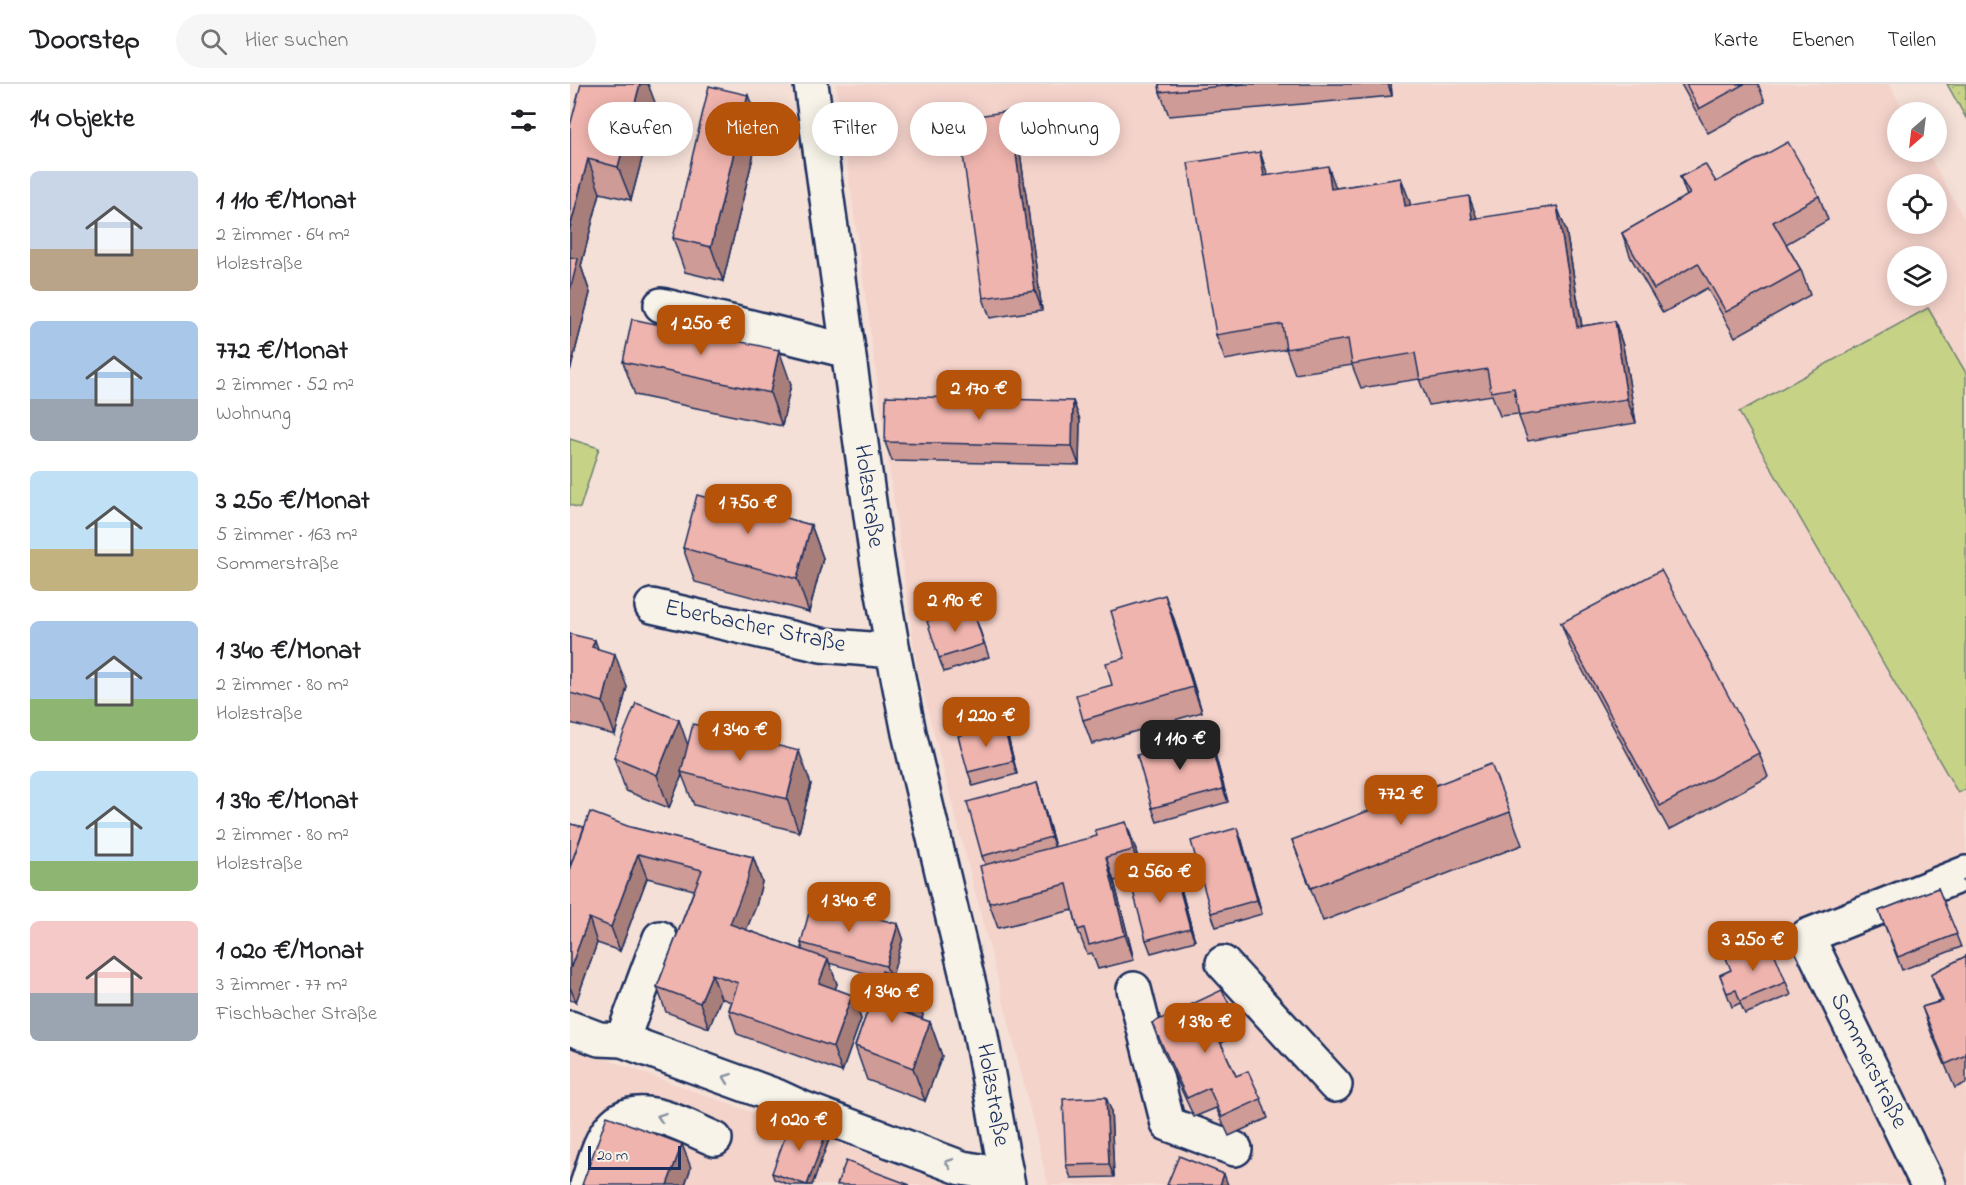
<!DOCTYPE html>
<html lang="de">
<head>
<meta charset="utf-8">
<style>
	:root { --surface:#fff; --page:#f6f6f6; --text:#202124; --muted:#757577; --line:#e0e0e0; --accent:#b45309 }
	body { margin:0; font-family:"Indie Flower",sans-serif; background:var(--page); color:var(--text); height:100vh; display:flex; flex-direction:column; font-size:22px; white-space:nowrap }
	* { box-sizing:border-box; margin:0 }
	p { font-size:20px; color:var(--muted) }
	.icon { flex:none; width:33px; height:33px; fill:none; stroke:currentColor; stroke-width:2; stroke-linecap:round; stroke-linejoin:round }
	.map { position:relative; flex:1; overflow:hidden }
	.drawer { display:flex; flex-direction:column; background:var(--surface); width:570px }
	.drawer>* { flex:none }
	.banner { position:absolute; left:18px; top:18px; width:570px; height:54px; display:flex; gap:12px }
	.needle { width:39px; rotate:208deg }
	.fabs { position:absolute; left:1317px; top:18px; display:grid; gap:12px }
	.fabs a { display:grid; place-items:center; width:60px; height:60px; border-radius:50%; background:var(--surface); box-shadow:0 3px 15px #0003; font-size:30px }
	.scale { position:absolute; left:18px; bottom:15px; width:93px; box-sizing:border-box; padding-left:6px; border:3px solid #1b2f5e; border-top:0; font-size:16px; line-height:21px; white-space:nowrap; color:#1b2f5e; -webkit-text-stroke:4px #f7f3e8; paint-order:stroke }
	.price { position:absolute; translate:-50% -51px; padding:0 14px; border-radius:12px; background:var(--accent); color:#fff; font-size:20px; line-height:39px; filter:drop-shadow(0 2px 3px #0008) }
	.price::after { content:''; position:absolute; left:50%; top:36px; width:18px; height:14px; margin-left:-9px; background:inherit; clip-path:polygon(0 0,100% 0,50% 100%) }
	.price.current { background:#222; color:#fff }
	ul { padding:0; list-style:none }
	li { display:flex; align-items:center; gap:18px; height:150px; padding:0 30px }
	li span { display:grid; place-items:center; flex:none; width:168px; height:120px; border-radius:9px; color:#555 }
	li>.icon { margin-inline-start:auto }
	span .icon { width:72px; height:72px; fill:#fffc; stroke-width:1 }
	li b { font-size:26px }
	h2 { display:flex; justify-content:space-between; align-items:center; height:72px; padding:0 30px; font-size:26px }
	.pill { padding:0 21px; border-radius:27px; background:var(--surface); box-shadow:0 3px 15px #0003; font-size:21px; line-height:54px }
	.pill.current { background:var(--accent); color:#fff }
	header { display:flex; align-items:center; gap:36px; box-sizing:border-box; height:84px; padding:0 30px; background:var(--surface); border-bottom:2px solid var(--line) }
	header strong { font-size:28px }
	nav { display:flex; gap:33px; margin-inline-start:auto; font-size:21px }
	.search { width:420px; height:54px; background:var(--page); display:flex; align-items:center; gap:15px; box-sizing:border-box; padding:0 21px; border-radius:33px; color:var(--muted); font-size:22px }
	main { display:flex; flex:1; min-height:0 }
	.map>svg:first-child { display:block }
</style>
</head>
<body>
<header>
<strong>Doorstep</strong>
<div class="search"><svg class="icon" aria-label="search" viewBox="0 0 24 24"><circle cx="10" cy="10" r="6"/><path d="M15 15l6 6"/></svg>Hier suchen</div>
<nav><a>Karte</a><a>Ebenen</a><a>Teilen</a></nav>
</header>
<main>
<section class="drawer">
<h2>14 Objekte<svg class="icon" aria-label="filters" viewBox="0 0 24 24"><path d="M4 7h16M4 17h16"/><circle cx="9" cy="7" r="2"/><circle cx="15" cy="17" r="2"/></svg></h2>
<ul>
<li><span style="background:linear-gradient(#c9d6e8 65%,#b9a48a 0)"><svg class="icon" aria-label="home" viewBox="0 0 24 24"><path d="M3 11l9-7 9 7M6 9v11h12V9"/></svg></span><div><b>1 110 €/Monat</b><p>2 Zimmer · 64 m²</p><p>Holzstraße</p></div></li>
<li><span style="background:linear-gradient(#a9c7e8 65%,#9aa5b1 0)"><svg class="icon" aria-label="home" viewBox="0 0 24 24"><path d="M3 11l9-7 9 7M6 9v11h12V9"/></svg></span><div><b>772 €/Monat</b><p>2 Zimmer · 52 m²</p><p>Wohnung</p></div></li>
<li><span style="background:linear-gradient(#bfe0f5 65%,#c2b280 0)"><svg class="icon" aria-label="home" viewBox="0 0 24 24"><path d="M3 11l9-7 9 7M6 9v11h12V9"/></svg></span><div><b>3 250 €/Monat</b><p>5 Zimmer · 163 m²</p><p>Sommerstraße</p></div></li>
<li><span style="background:linear-gradient(#a9c7e8 65%,#8fb573 0)"><svg class="icon" aria-label="home" viewBox="0 0 24 24"><path d="M3 11l9-7 9 7M6 9v11h12V9"/></svg></span><div><b>1 340 €/Monat</b><p>2 Zimmer · 80 m²</p><p>Holzstraße</p></div></li>
<li><span style="background:linear-gradient(#bfe0f5 75%,#8fb573 0)"><svg class="icon" aria-label="home" viewBox="0 0 24 24"><path d="M3 11l9-7 9 7M6 9v11h12V9"/></svg></span><div><b>1 390 €/Monat</b><p>2 Zimmer · 80 m²</p><p>Holzstraße</p></div></li>
<li><span style="background:linear-gradient(#f6c9c9 60%,#9aa5b1 0)"><svg class="icon" aria-label="home" viewBox="0 0 24 24"><path d="M3 11l9-7 9 7M6 9v11h12V9"/></svg></span><div><b>1 020 €/Monat</b><p>3 Zimmer · 77 m²</p><p>Fischbacher Straße</p></div></li>
</ul>
</section>
<div class="map">
<svg width="1396" height="1101" viewBox="0 0 1396 1101">
	<defs>
		<pattern id="grass-dots" width="8" height="8" patternUnits="userSpaceOnUse" patternTransform="scale(1.5)"><rect width="8" height="8" fill="#c6d387"/><path d="M2 2h.1M6 6h.1" fill="none" stroke="#aab577" stroke-width="1.8" stroke-linecap="round"/></pattern>
	</defs>
	<rect width="100%" height="100%" fill="#f5e0d7"/>
	<filter id="ink" filterUnits="userSpaceOnUse"><feTurbulence type="fractalNoise" baseFrequency=".0167" numOctaves="2"/><feDisplacementMap in="SourceGraphic" scale="12" xChannelSelector="R" yChannelSelector="G"/><feConvolveMatrix kernelMatrix="1 2 1 2 8 2 1 2 1" color-interpolation-filters="sRGB"/></filter>
	<g filter="url(#ink)">
		<g fill="#f4d3cb" fill-rule="evenodd">
			<path d="M266,0h1053l16,28h-7v40h29l39,70v963h-918l-38,-158 -93,-359zM1328,100h38v40h-38zM1328,172h38v40h-38z"/>
			<polygon points="0,962 383,1101 0,1101"/>
		</g>
		<polygon fill="url(#grass-dots)" stroke="#708172" stroke-width="1.5" points="1377,0 1396,0 1396,34"/>
		<g fill="#c6d387" stroke="#708172" stroke-width="1.5">
			<polygon points="1358,224 1396,289 1396,705 1388,709 1169,328"/>
			<polygon points="0,355 29,364 10,424 0,421"/>
		</g>
		<g fill="none" stroke-linecap="round" stroke-linejoin="round">
			<defs>
				<g id="minor">
					<polyline points="241,0 307,475 323,567 339,649 410,947 438,1101"/>
					<polyline points="91,221 278,267"/>
					<polyline points="82,522 251,561 323,567"/>
					<polyline points="653,879 765,1001"/>
					<polyline points="564,905 598,1040 665,1065"/>
					<polyline points="0,944 29,955 52,956 206,1012 232,1024 392,1084 423,1089 436,1088"/>
					<polyline points="52,956 90,854"/>
					<path d="M17,1101c6,-17 10,-37 20,-52 26,-40 76,-7 108,6"/>
					<polyline points="1358,1101 1237,852 1396,789"/>
				</g>
			</defs>
			<use href="#minor" stroke="#1b2f5e" stroke-width="38"/>
			<use href="#minor" stroke="#f7f3e8" stroke-width="33"/>
		</g>
		<g fill="#ce9b96" stroke="#1b2f5e" stroke-width="1.5">
			<polygon points="589,0 821,0 822,12 599,32 590,8"/>
			<polygon points="1111,0 1188,0 1195,18 1138,49"/>
			<polygon points="86,21 61,116 30,109 11,182 20,209 0,287 0,42"/>
			<polygon points="440,27 447,47 472,226 420,234 413,214"/>
			<polygon points="190,44 153,197 115,188 103,154"/>
			<polygon points="690,68 698,92 766,104 831,94 840,122 907,134 996,146 1012,242 1045,237 1053,262 1066,339 958,357 948,330 930,332 922,311 859,321 849,295 791,304 782,281 725,290 716,265 655,276 646,251"/>
			<polygon points="1110,93 1249,112 1258,136 1216,160 1231,186 1240,211 1165,253 1137,204 1093,229 1061,174 1052,149 1117,112"/>
			<polygon points="53,278 221,300 212,342 65,311"/>
			<polygon points="503,317 510,336 509,381 322,377 315,358"/>
			<polygon points="214,434 241,441 253,474 239,528 125,498 113,464"/>
			<polygon points="382,533 408,540 419,573 374,588 369,574"/>
			<polygon points="604,535 632,628 522,660 513,636 542,601 555,574"/>
			<polygon points="991,539 1189,669 1198,693 1099,746 1000,563"/>
			<polygon points="0,550 28,565 57,603 45,651 0,639"/>
			<polygon points="438,653 447,690 403,702 398,688"/>
			<polygon points="643,663 658,718 587,738 582,724"/>
			<polygon points="44,673 241,700 229,748 124,721 112,691 99,724 56,707"/>
			<polygon points="467,699 471,712 485,763 565,763 572,791 544,797 564,876 528,885 522,869 517,870 508,846 503,826 428,844 419,819 415,780 412,772"/>
			<polygon points="940,728 952,761 753,837 722,756"/>
			<polygon points="0,740 14,743 60,743 183,773 192,798 186,822 176,846 233,866 231,859 328,840 333,854 322,891 353,931 352,935 360,938 372,972 355,1017 297,996 285,962 310,893 259,879 267,900 265,905 282,911 291,935 272,988 167,950 159,926 161,918 151,914 139,944 96,928 87,903 124,806 77,794 50,867 27,859 6,918 0,916"/>
			<polygon points="672,757 692,830 646,843 641,829"/>
			<polygon points="609,797 625,857 581,869 576,856"/>
			<polygon points="1368,804 1391,863 1332,886 1309,827"/>
			<polygon points="1189,860 1216,898 1221,911 1175,930 1170,919 1162,923 1150,891 1161,886"/>
			<polygon points="1396,872 1396,999 1385,1004 1361,948 1352,923 1371,917 1361,890"/>
			<polygon points="664,930 671,950 651,959 666,992 691,1015 698,1034 659,1052 646,1024 624,1033 589,958 582,939"/>
			<polygon points="541,1026 544,1093 501,1094 496,1081"/>
			<polygon points="260,1053 242,1101 220,1101 204,1095 202,1089"/>
		</g>
		<g fill="#a87e7a" stroke="#1b2f5e" stroke-width="1.5">
			<polygon points="70,0 78,0 86,21 61,116 48,83"/>
			<polygon points="818,0 821,0 822,12"/>
			<polygon points="178,11 190,44 153,197 141,163"/>
			<polygon points="440,27 447,47 472,226 465,207"/>
			<polygon points="690,68 698,92 694,92"/>
			<polygon points="18,75 30,109 11,182 20,209 0,287 0,144"/>
			<polygon points="758,82 767,107 761,105"/>
			<polygon points="831,94 840,118 844,147 835,122"/>
			<polygon points="899,112 908,137 902,135"/>
			<polygon points="987,122 996,146 1016,268 1007,243"/>
			<polygon points="1045,237 1053,262 1066,339 1057,315"/>
			<polygon points="209,266 221,300 212,342 200,309"/>
			<polygon points="503,317 510,336 509,381 502,362"/>
			<polygon points="210,424 222,457 208,432"/>
			<polygon points="241,441 253,474 239,528 227,495"/>
			<polygon points="595,511 604,535 632,628 623,603"/>
			<polygon points="25,556 37,590 22,563"/>
			<polygon points="45,570 57,603 45,651 33,618"/>
			<polygon points="109,636 121,670 111,688 112,691 99,724 87,691"/>
			<polygon points="433,640 438,653 447,690 443,677"/>
			<polygon points="638,650 643,663 658,718 653,705"/>
			<polygon points="229,667 241,700 229,748 217,715"/>
			<polygon points="467,699 471,712 486,767 481,753"/>
			<polygon points="556,738 565,763 572,791 563,766"/>
			<polygon points="667,744 672,757 692,830 687,816"/>
			<polygon points="68,770 77,794 50,867 41,843"/>
			<polygon points="183,773 192,798 186,822 169,864 160,840"/>
			<polygon points="536,773 544,797 564,876 555,851"/>
			<polygon points="604,784 609,797 625,857 620,844"/>
			<polygon points="19,834 27,859 6,918 0,903 0,885"/>
			<polygon points="328,840 333,854 321,896 316,882"/>
			<polygon points="258,875 267,900 258,924 249,899"/>
			<polygon points="142,890 151,914 139,944 130,919"/>
			<polygon points="341,897 353,931 342,961 330,927"/>
			<polygon points="282,911 291,935 272,988 263,963"/>
			<polygon points="360,938 372,972 355,1017 343,984"/>
			<polygon points="536,1013 541,1026 544,1093 539,1080"/>
			<polygon points="257,1047 260,1053 242,1101 237,1101"/>
			<polygon points="112,1060 121,1084 115,1101 97,1101"/>
			<polygon points="654,1090 658,1101 650,1101"/>
		</g>
		<g fill="#f0b4ae" stroke="#1b2f5e" stroke-width="1.5">
			<polygon points="11,0 70,0 48,83 18,75 0,144 0,42"/>
			<polygon points="589,0 675,0 590,8"/>
			<polygon points="1116,0 1174,0 1129,25"/>
			<polygon points="139,2 178,11 141,163 103,154"/>
			<polygon points="440,27 465,207 413,214 388,35"/>
			<polygon points="1218,58 1249,112 1203,138 1231,186 1156,228 1128,179 1084,205 1052,149 1120,110 1110,93 1135,80 1146,98"/>
			<polygon points="690,68 694,92 758,82 761,105 831,94 835,122 899,112 902,135 987,122 1007,243 1045,237 1057,315 949,332 944,304 921,308 917,285 850,296 845,269 782,280 778,255 716,265 712,240 646,251 618,79"/>
			<polygon points="0,173 8,175 0,207"/>
			<polygon points="62,235 209,266 200,309 53,278"/>
			<polygon points="316,312 503,317 502,362 315,358"/>
			<polygon points="127,411 164,421 166,412 210,424 208,432 241,441 227,495 113,464"/>
			<polygon points="1091,486 1189,669 1090,722 991,539"/>
			<polygon points="595,511 623,603 513,636 506,611 542,601 536,579 555,574 541,527"/>
			<polygon points="403,526 414,560 369,574 357,537 381,529 382,533"/>
			<polygon points="0,550 25,556 22,563 45,570 33,618 0,609"/>
			<polygon points="66,619 109,636 87,691 44,673"/>
			<polygon points="123,640 229,667 217,715 111,688"/>
			<polygon points="433,640 443,677 398,688 388,652"/>
			<polygon points="638,650 653,705 582,724 567,671"/>
			<polygon points="921,680 940,728 741,804 722,756"/>
			<polygon points="467,699 481,753 412,772 397,718"/>
			<polygon points="20,728 60,743 183,773 177,797 160,840 258,875 249,899 282,911 263,963 159,926 168,899 142,890 130,919 87,903 132,786 68,770 41,843 19,834 0,885 0,783"/>
			<polygon points="556,738 563,766 536,773 555,851 519,861 514,844 508,846 497,800 419,819 410,782 527,752 525,746"/>
			<polygon points="0,740 14,743 0,783"/>
			<polygon points="667,744 687,816 641,829 621,757"/>
			<polygon points="604,784 620,844 576,856 560,796"/>
			<polygon points="1396,795 1396,802 1393,797"/>
			<polygon points="1368,804 1387,850 1328,873 1309,827"/>
			<polygon points="242,817 328,840 316,882 231,859"/>
			<polygon points="1184,847 1189,860 1164,871 1159,858"/>
			<polygon points="1199,856 1216,898 1170,917 1166,906 1157,909 1150,891 1161,886 1156,874"/>
			<polygon points="1396,872 1396,971 1376,980 1352,923 1373,917 1361,890"/>
			<polygon points="312,887 341,897 330,927 360,938 343,984 285,962"/>
			<polygon points="652,906 664,930 642,940 666,992 678,987 691,1015 652,1033 639,1004 617,1014 582,939"/>
			<polygon points="536,1013 539,1080 496,1081 493,1015"/>
			<polygon points="37,1032 112,1060 97,1101 12,1101"/>
			<polygon points="222,1034 257,1047 237,1101 202,1089"/>
			<polygon points="609,1072 654,1090 650,1101 597,1101"/>
			<polygon points="276,1077 340,1101 267,1101"/>
		</g>
		<defs><path id="oneway-chevron" d="M-2-3.5L2.5 0L-2 3.5" fill="none" stroke-width="1.6" stroke-linecap="round" stroke-linejoin="round" transform="scale(1.5)"/></defs>
		<g stroke="#8991a3">
			<use href="#oneway-chevron" transform="translate(157 994) rotate(-160)"/>
			<use href="#oneway-chevron" transform="translate(91 1033) rotate(-161)"/>
			<use href="#oneway-chevron" transform="translate(379 1079) rotate(-160)"/>
		</g>
	</g>
	<g text-anchor="middle" dominant-baseline="central" stroke-width="6" stroke-linejoin="round" paint-order="stroke">
		<g font-size="24" fill="#1b2f5e" stroke="#f7f3e8">
			<text transform="translate(298 412) rotate(82)">Holzstraße</text>
			<text transform="translate(185 543) rotate(12)">Eberbacher Straße</text>
			<text transform="translate(1298 977) rotate(64)">Sommerstraße</text>
			<text transform="translate(422 1011) rotate(80)">Holzstraße</text>
		</g>
	</g>
</svg>
<div class="fabs">
<a><svg class="needle" viewBox="-14 -14 28 28"><path d="M0-13l5 13h-10z" fill="#e53935"/><path d="M0 13l5-13h-10z" fill="#757577"/></svg></a>
<a><svg class="icon" aria-label="locate" viewBox="0 0 24 24"><circle cx="12" cy="12" r="6"/><path d="M12 2v4M12 18v4M2 12h4M18 12h4"/></svg></a>
<a><svg class="icon" aria-label="layers" viewBox="0 0 24 24"><path d="M12 4l9 5-9 5-9-5zM3 14l9 5 9-5"/></svg></a>
</div>
<div class="scale">20 m</div>
<b class="price" style="left:131px;top:272px">1 250 €</b>
<b class="price" style="left:409px;top:337px">2 170 €</b>
<b class="price" style="left:178px;top:451px">1 750 €</b>
<b class="price" style="left:385px;top:549px">2 190 €</b>
<b class="price" style="left:416px;top:664px">1 220 €</b>
<b class="price" style="left:170px;top:678px">1 340 €</b>
<b class="price current" style="left:610px;top:687px">1 110 €</b>
<b class="price" style="left:831px;top:742px">772 €</b>
<b class="price" style="left:590px;top:820px">2 560 €</b>
<b class="price" style="left:279px;top:849px">1 340 €</b>
<b class="price" style="left:1183px;top:888px">3 250 €</b>
<b class="price" style="left:322px;top:940px">1 340 €</b>
<b class="price" style="left:635px;top:970px">1 390 €</b>
<b class="price" style="left:229px;top:1068px">1 020 €</b>
<div class="banner">
<a class="pill">Kaufen</a>
<a class="pill current">Mieten</a>
<a class="pill">Filter</a>
<a class="pill">Neu</a>
<a class="pill">Wohnung</a>
</div>
</div>
</main>
</body>
</html>
